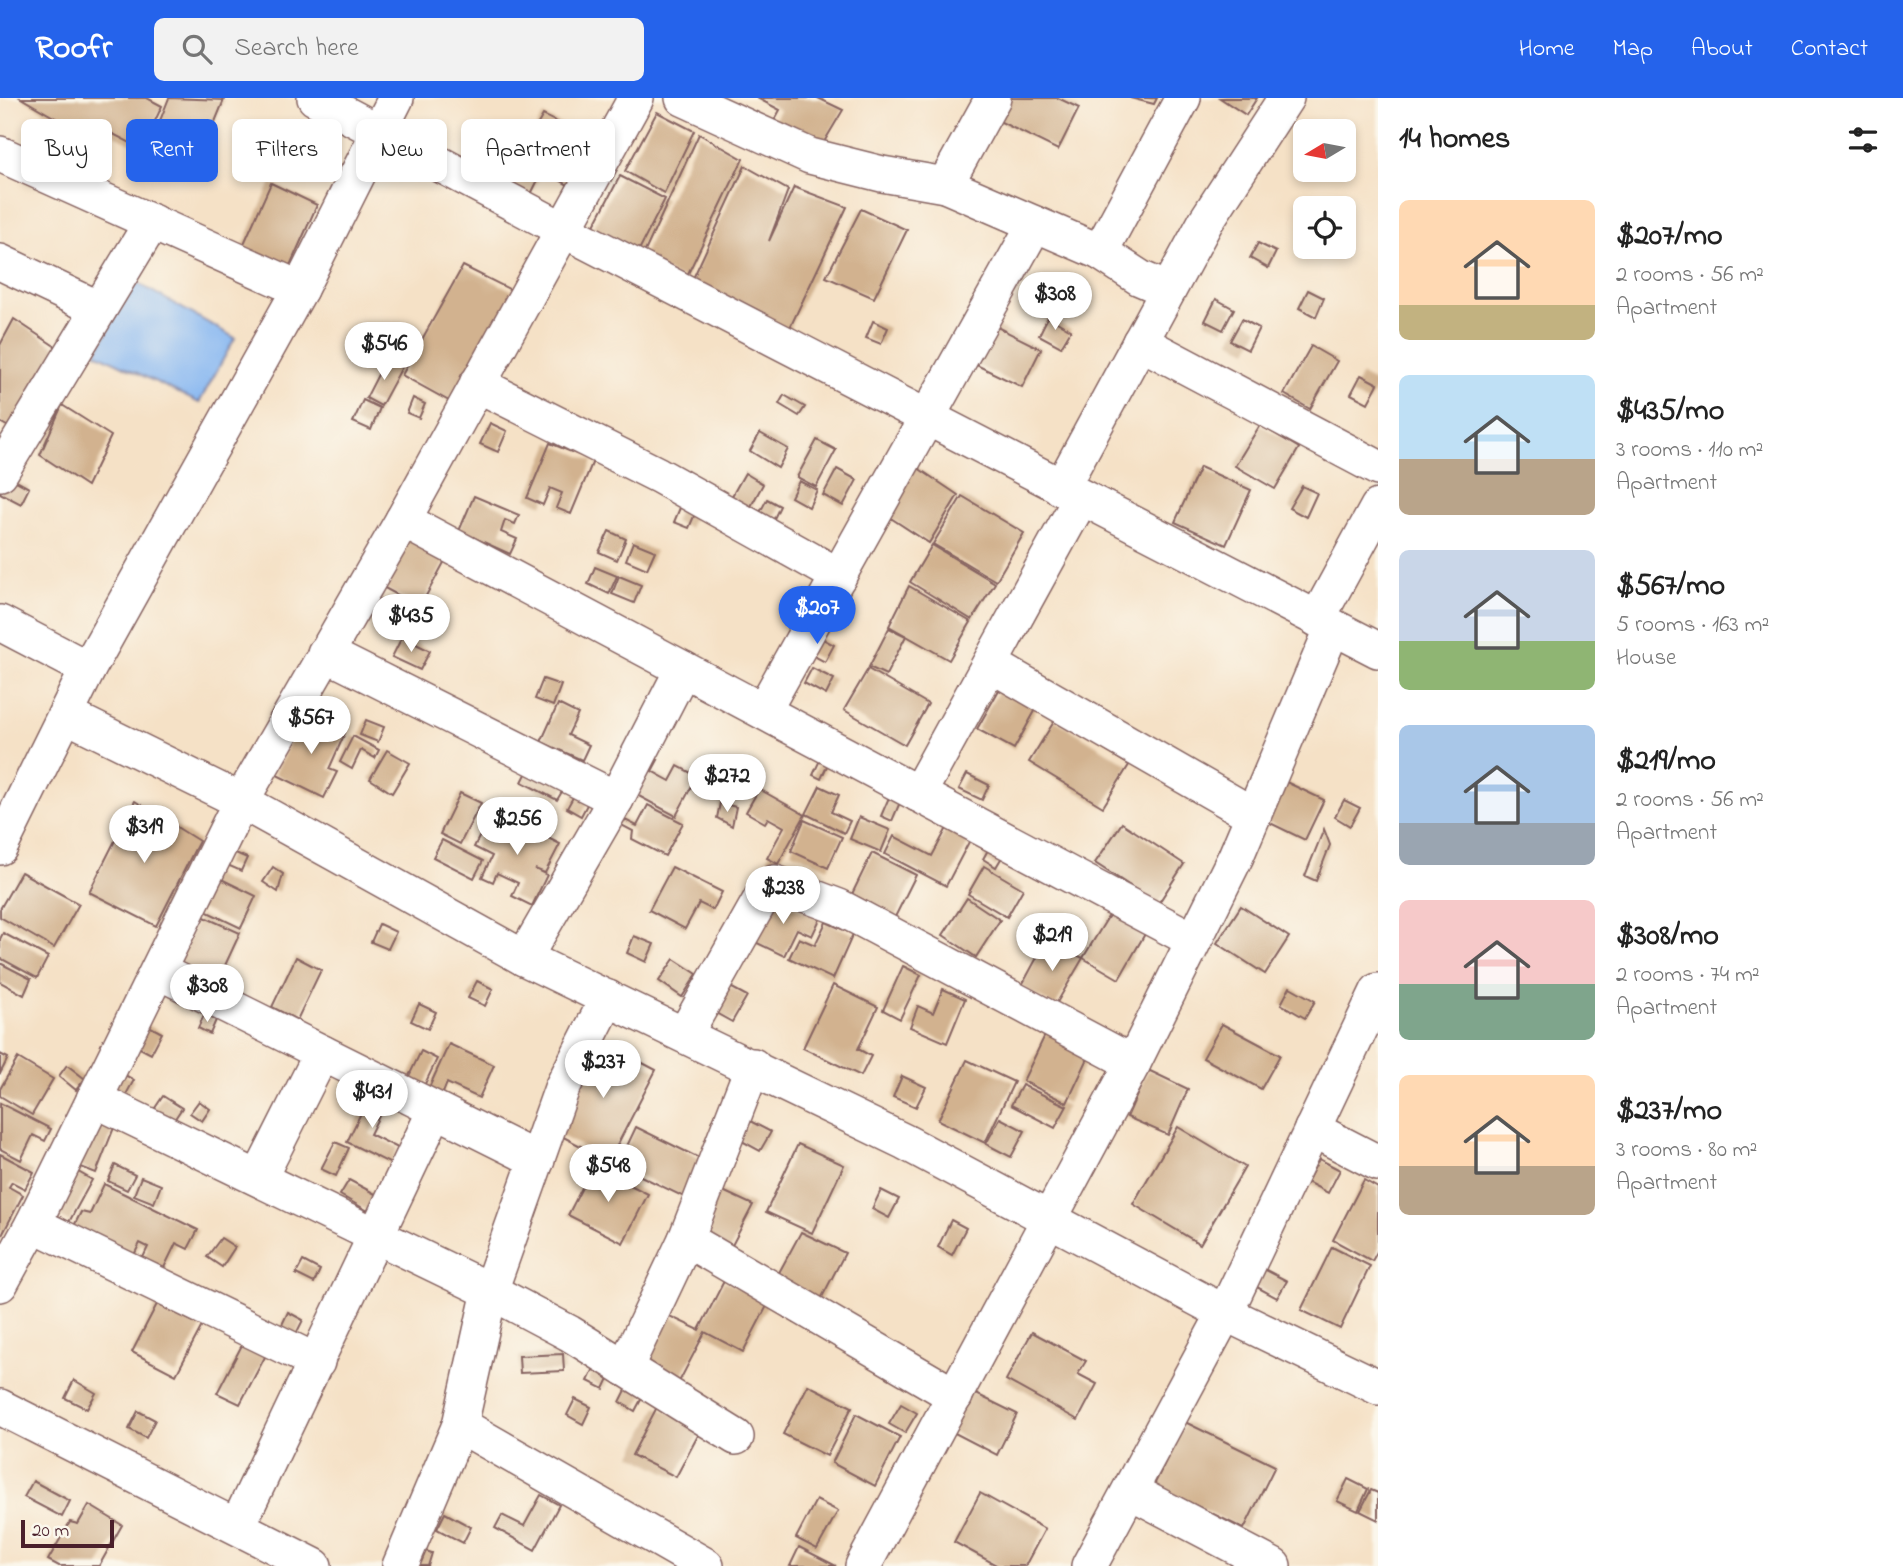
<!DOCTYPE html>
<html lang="en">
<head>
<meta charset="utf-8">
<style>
	:root { --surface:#fff; --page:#f2f2f2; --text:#222; --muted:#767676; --accent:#2563eb }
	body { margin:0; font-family:"Indie Flower",sans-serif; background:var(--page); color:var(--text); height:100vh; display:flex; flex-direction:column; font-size:26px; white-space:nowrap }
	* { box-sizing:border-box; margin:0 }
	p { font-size:23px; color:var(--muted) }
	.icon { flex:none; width:38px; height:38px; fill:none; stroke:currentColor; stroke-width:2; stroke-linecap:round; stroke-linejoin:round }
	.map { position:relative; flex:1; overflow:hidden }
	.details { display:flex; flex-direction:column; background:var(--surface); width:525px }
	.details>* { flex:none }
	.banner { position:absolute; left:21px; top:21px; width:665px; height:63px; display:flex; gap:14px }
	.needle { width:46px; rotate:260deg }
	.controls { position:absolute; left:1293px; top:21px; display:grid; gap:14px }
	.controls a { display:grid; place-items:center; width:63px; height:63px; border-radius:10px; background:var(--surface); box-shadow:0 4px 10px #0003; font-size:35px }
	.scale { position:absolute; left:21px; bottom:18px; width:93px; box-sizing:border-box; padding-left:7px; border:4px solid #4a1f2b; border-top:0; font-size:19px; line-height:24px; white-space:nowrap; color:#4a1f2b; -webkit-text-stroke:5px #fbf7ec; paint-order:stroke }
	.price { position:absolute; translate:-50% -60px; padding:0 16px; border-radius:24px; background:#fff; color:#222; font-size:23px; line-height:46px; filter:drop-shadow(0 2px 4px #0008) }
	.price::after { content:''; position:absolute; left:50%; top:42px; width:21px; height:16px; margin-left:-10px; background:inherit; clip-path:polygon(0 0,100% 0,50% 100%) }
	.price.on { background:var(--accent); color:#fff }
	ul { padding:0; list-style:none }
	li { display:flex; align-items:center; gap:21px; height:175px; padding:0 21px }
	li span { display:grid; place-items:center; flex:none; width:196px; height:140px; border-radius:10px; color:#555 }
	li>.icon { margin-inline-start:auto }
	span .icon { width:84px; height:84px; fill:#fffc; stroke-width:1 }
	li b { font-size:30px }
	h2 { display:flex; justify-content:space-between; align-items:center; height:84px; padding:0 21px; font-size:30px }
	.pill { padding:0 24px; border-radius:10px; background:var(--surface); box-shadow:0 4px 10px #0003; font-size:24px; line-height:63px }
	.pill.on { background:var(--accent); color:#fff }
	header { display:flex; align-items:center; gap:42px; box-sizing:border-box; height:98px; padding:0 35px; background:var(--accent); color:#fff }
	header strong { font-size:33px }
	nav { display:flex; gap:38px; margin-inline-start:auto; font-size:24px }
	.search { width:490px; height:63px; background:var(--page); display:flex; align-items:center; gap:18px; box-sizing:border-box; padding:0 24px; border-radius:10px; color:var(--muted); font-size:26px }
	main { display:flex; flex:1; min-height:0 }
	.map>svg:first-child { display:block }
</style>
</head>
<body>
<header>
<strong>Roofr</strong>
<div class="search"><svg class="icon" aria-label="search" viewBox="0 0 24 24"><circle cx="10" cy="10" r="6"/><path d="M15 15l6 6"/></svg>Search here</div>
<nav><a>Home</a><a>Map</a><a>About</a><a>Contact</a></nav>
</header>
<main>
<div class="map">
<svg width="1378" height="1468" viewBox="0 0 1378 1468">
	<rect width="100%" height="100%" fill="#fbf7ec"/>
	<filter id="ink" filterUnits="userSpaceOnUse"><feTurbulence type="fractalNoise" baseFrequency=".0143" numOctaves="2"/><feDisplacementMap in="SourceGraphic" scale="14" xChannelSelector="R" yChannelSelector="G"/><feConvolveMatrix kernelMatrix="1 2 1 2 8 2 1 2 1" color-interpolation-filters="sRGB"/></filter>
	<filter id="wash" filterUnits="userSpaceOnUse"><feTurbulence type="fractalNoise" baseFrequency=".00686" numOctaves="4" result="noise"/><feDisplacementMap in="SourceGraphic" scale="28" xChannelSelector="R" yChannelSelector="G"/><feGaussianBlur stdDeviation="1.57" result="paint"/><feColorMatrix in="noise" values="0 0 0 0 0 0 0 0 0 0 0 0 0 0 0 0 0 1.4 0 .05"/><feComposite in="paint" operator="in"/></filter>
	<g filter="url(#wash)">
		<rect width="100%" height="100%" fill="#f5e1c6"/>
		<polygon fill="#85b6f1" stroke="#686a8e" stroke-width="2" points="134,183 235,240 199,305 96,255"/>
		<g id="blocks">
			<g fill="#d2b28f">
				<polygon points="21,0 147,0 162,8 142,51 94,26 88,39"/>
				<polygon points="169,0 224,2 192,80 146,58"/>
				<polygon points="757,0 818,0 843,12 821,49 774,23 780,12"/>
				<polygon points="1007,0 1058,0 1079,10 1058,52 997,22"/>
				<polygon points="1130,0 1157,0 1154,6"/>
				<polygon points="1220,0 1257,0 1246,17"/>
				<polygon points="657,14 694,33 664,95 625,73"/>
				<polygon points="543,17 600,46 578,93 543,72 526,106 501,91"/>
				<polygon points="699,36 743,61 685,182 641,162"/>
				<polygon points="745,68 788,92 769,143 794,89 847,109 787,236 690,187"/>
				<polygon points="620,78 665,101 635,160 588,139"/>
				<polygon points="271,85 317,107 288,172 242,150"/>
				<polygon points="861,111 907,132 874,200 826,179"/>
				<polygon points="1258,145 1276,154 1268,170 1250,160"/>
				<polygon points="463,168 521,197 458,308 402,277"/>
				<polygon points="1308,192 1324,200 1316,219 1299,210"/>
				<polygon points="1216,201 1234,211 1223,232 1205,223"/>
				<polygon points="1048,219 1071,232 1061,249 1039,237"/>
				<polygon points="14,221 62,253 12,331 0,324 0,247"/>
				<polygon points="1242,221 1259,230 1248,252 1230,243"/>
				<polygon points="873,223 888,230 881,246 866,240"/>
				<polygon points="985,223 1041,251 1022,289 966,262"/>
				<polygon points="1311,248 1337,263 1310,311 1284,296"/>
				<polygon points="386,261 402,269 381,308 366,300"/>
				<polygon points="1361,277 1378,286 1368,305 1351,296"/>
				<polygon points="784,297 805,309 799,318 779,306"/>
				<polygon points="413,300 425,306 419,320 407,315"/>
				<polygon points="363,302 380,310 371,332 353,324"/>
				<polygon points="62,307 111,338 87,388 40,357"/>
				<polygon points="490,325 507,333 498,354 480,346"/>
				<polygon points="1260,327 1299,350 1275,391 1235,368"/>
				<polygon points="760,335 788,351 778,370 750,353"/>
				<polygon points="817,342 836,352 816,389 797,379"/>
				<polygon points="550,345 593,363 571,416 556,410 562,395 550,390 543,407 527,400"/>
				<polygon points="909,364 958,397 929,445 880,413"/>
				<polygon points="1200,369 1251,392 1226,447 1175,424"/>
				<polygon points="837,371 857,382 843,408 823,397"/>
				<polygon points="745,375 763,386 743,423 724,412"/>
				<polygon points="7,378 29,390 21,406 0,395"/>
				<polygon points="799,383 817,392 809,409 791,399"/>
				<polygon points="1302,388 1317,395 1306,419 1289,410"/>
				<polygon points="474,398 519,417 515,426 505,422 501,434 517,441 510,456 459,433"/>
				<polygon points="962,398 1024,435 996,483 933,446"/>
				<polygon points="767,401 780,408 772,425 758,418"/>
				<polygon points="682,405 697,411 689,430 674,424"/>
				<polygon points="609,433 626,441 617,462 599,454"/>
				<polygon points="406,437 447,459 420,509 379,487"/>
				<polygon points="633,444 655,453 647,471 626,462"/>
				<polygon points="932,447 995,485 972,522 910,484"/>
				<polygon points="595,469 617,478 609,496 588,486"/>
				<polygon points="619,478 641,487 634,505 612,496"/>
				<polygon points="909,488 971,524 949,562 889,528"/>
				<polygon points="889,530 906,538 886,577 869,569"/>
				<polygon points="808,533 834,547 825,564 799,550"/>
				<polygon points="402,539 430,553 420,572 392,559"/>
				<polygon points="812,570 834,581 826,597 804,585"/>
				<polygon points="868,571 928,606 905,647 844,612"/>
				<polygon points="543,581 561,587 553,608 535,601"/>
				<polygon points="1004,583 1040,604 1014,651 977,631"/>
				<polygon points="558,606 578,616 568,637 589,647 582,662 541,644"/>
				<polygon points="303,615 345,635 329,671 337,674 324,700 275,676"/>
				<polygon points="366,622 384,629 378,644 360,637"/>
				<polygon points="1055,622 1129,667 1103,709 1029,664"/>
				<polygon points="353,638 379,652 375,660 361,652 352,671 340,664"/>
				<polygon points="387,652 410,665 392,695 370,681"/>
				<polygon points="654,661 658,662 652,673 670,683 678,668 697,678 676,718 635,696 623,721 637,728 648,707 683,725 665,758 632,741 633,733 608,720"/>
				<polygon points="820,662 828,666 821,681 813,677"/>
				<polygon points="530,668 566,687 557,702 522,684"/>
				<polygon points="719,674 736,683 728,698 711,689"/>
				<polygon points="967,676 989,687 982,702 959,691"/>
				<polygon points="1284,683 1324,702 1305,742 1266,723"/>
				<polygon points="820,688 839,697 831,714 850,723 844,735 806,716"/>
				<polygon points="759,691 805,717 778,766 767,760 784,729 768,720 765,725 746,714"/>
				<polygon points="577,692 591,699 581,718 567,710"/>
				<polygon points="460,695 481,705 460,746 440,736"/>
				<polygon points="890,697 901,702 892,723 881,718"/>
				<polygon points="1344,702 1360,710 1350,728 1335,719"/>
				<polygon points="135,703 199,743 156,828 89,794"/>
				<polygon points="720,705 736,709 732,728 717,720"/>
				<polygon points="491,716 505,724 499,736 508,741 516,724 560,746 545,775 535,771 547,777 532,808 512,798 518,785 497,775 493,784 482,779 492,758 474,749"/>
				<polygon points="859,719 890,732 881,754 850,741"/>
				<polygon points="804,722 842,739 828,770 791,753"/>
				<polygon points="1122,725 1184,766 1158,806 1095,765"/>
				<polygon points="947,730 970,742 946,788 885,756 894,738 932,758"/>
				<polygon points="1324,731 1330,747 1316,783 1305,778"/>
				<polygon points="442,742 483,763 474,780 433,759"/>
				<polygon points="989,750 1002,759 996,769 983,761"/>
				<polygon points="231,753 247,760 241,773 225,766"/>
				<polygon points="872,755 916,777 892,825 868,813 871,806 852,796"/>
				<polygon points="984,768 1023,791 1007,819 968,796"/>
				<polygon points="273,769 283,776 278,794 263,784"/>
				<polygon points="672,769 722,794 713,812 699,805 685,831 649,812"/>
				<polygon points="21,774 79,806 54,850 0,819 0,811"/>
				<polygon points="213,777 256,798 241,830 197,809"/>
				<polygon points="772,798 820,821 812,838 797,831 784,858 751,842"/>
				<polygon points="967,800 1000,822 976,859 943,837"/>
				<polygon points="1241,808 1289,839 1265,876 1217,845"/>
				<polygon points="1111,814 1146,834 1119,881 1083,860"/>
				<polygon points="200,817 240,835 216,887 176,868"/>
				<polygon points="826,824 853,836 833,881 789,860 799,840 815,847"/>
				<polygon points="379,826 396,834 388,851 371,844"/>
				<polygon points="3,835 48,859 37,880 0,860 0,841"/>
				<polygon points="634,838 654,846 646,864 627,855"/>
				<polygon points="1046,843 1083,860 1055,908 1021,889"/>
				<polygon points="296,859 321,872 297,922 272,909"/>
				<polygon points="674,861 697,876 682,899 659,883"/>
				<polygon points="0,865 31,881 24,897 0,884"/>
				<polygon points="903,868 921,877 900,921 883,912"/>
				<polygon points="477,883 493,891 485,908 468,900"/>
				<polygon points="721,884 747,898 732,924 707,910"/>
				<polygon points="833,887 878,909 858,951 871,958 861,978 803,950"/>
				<polygon points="1290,889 1315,903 1305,920 1281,906"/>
				<polygon points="943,891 965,901 947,945 910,929 918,908 933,915"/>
				<polygon points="419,906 436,914 428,931 411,923"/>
				<polygon points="204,917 216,922 210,936 198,930"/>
				<polygon points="1222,926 1280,957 1261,991 1203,960"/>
				<polygon points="147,927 162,935 151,956 136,948"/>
				<polygon points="1047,933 1091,954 1067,1005 1023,983"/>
				<polygon points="597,941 656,972 609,1063 550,1032"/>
				<polygon points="449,946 494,967 479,1000 447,985 441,1000 427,994"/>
				<polygon points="421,953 437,961 423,990 407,982"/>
				<polygon points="0,956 8,960 0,976"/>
				<polygon points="18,960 53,981 32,1017 0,998 0,991"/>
				<polygon points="967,962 1014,984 985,1045 938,1022"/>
				<polygon points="67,967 85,981 76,992 59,978"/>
				<polygon points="1148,972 1188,991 1168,1037 1127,1019"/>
				<polygon points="123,976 134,982 123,1002 112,996"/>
				<polygon points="902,978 926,989 916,1009 893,999"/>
				<polygon points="1022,987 1067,1008 1055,1030 1011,1007"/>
				<polygon points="372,992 388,1000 370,1036 398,1050 391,1066 347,1044"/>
				<polygon points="163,998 182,1010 172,1025 153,1013"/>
				<polygon points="199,1003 210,1011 202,1023 190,1015"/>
				<polygon points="0,1005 51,1031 45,1043 33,1037 21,1062 0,1051"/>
				<polygon points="96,1019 115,1027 96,1075 76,1067"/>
				<polygon points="1000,1020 1025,1033 1011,1059 986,1046"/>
				<polygon points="750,1023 771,1034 760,1053 740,1042"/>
				<polygon points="636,1029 701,1061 684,1099 618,1067"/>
				<polygon points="1178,1029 1245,1069 1200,1146 1133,1106"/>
				<polygon points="335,1044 349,1050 336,1078 321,1071"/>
				<polygon points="798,1046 844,1067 812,1135 766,1114"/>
				<polygon points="0,1056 34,1074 25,1091 12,1084 9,1089 23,1097 0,1141"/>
				<polygon points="1319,1061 1340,1072 1328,1095 1307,1084"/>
				<polygon points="115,1067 135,1077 127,1092 108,1083"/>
				<polygon points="593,1068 648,1096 623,1145 568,1117"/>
				<polygon points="73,1071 92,1082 69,1124 50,1113"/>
				<polygon points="141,1079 161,1087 154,1105 134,1097"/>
				<polygon points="349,1082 379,1098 370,1114 340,1097"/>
				<polygon points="1364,1082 1378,1090 1378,1152 1372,1163 1333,1142"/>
				<polygon points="104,1086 198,1132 188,1151 176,1145 161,1176 140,1166 148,1149 140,1145 132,1161 72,1132 81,1114 90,1116"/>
				<polygon points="708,1086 753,1107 727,1157 683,1134"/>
				<polygon points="881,1092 899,1101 889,1120 872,1111"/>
				<polygon points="951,1122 966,1130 952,1157 938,1149"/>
				<polygon points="801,1134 845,1155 819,1205 775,1182"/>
				<polygon points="221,1140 235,1149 222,1169 207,1159"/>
				<polygon points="1332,1149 1370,1168 1340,1231 1301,1212"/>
				<polygon points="303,1163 320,1172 314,1185 296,1176"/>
				<polygon points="1264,1171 1287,1183 1277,1200 1255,1188"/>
				<polygon points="724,1183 769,1204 743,1254 705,1234 679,1284 635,1262 661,1214 699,1232"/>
				<polygon points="157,1206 202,1228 176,1277 132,1254"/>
				<polygon points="288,1214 303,1222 294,1240 279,1233"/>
				<polygon points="1032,1234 1086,1263 1078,1276 1097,1286 1078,1322 1006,1282"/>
				<polygon points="242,1247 266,1257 240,1306 217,1295"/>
				<polygon points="563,1256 564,1273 520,1275 519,1258"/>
				<polygon points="596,1266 612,1274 604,1291 588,1283"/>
				<polygon points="74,1282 96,1295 87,1311 65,1300"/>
				<polygon points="808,1287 852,1309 827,1358 783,1336"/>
				<polygon points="628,1288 644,1296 635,1313 620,1304"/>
				<polygon points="964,1290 1017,1316 997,1357 945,1330"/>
				<polygon points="575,1301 591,1309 583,1326 567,1317"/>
				<polygon points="901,1306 917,1315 905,1335 889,1326"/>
				<polygon points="657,1309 702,1330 676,1379 632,1357"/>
				<polygon points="138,1313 155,1322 146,1340 129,1331"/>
				<polygon points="856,1316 900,1339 875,1388 832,1365"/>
				<polygon points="1185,1324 1275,1368 1244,1431 1154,1387"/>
				<polygon points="1348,1381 1368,1391 1358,1413 1337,1403"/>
				<polygon points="33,1383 70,1403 62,1419 24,1399"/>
				<polygon points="1371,1392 1378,1395 1378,1422 1360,1413"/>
				<polygon points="980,1395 1045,1431 1025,1468 998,1468 954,1444"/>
				<polygon points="541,1397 559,1407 535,1452 495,1430 502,1417 524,1428"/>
				<polygon points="816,1402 838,1413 817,1451 796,1440"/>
				<polygon points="89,1407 122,1427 99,1468 59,1468 48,1462 70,1424 78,1426"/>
				<polygon points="445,1415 471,1429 463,1445 437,1431"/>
				<polygon points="799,1449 836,1468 790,1468"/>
				<polygon points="419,1451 432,1455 428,1468 413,1468"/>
			</g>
		</g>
	</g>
	<g filter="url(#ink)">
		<use href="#blocks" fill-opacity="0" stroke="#866361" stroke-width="2"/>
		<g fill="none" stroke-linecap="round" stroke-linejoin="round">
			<defs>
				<g id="minor">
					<polyline points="315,0 562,131 1378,552"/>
					<polyline points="683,0 810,58 882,76 945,87 1100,154 1140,180 1168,192"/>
					<polyline points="0,56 300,191"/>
					<polyline points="945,87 993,0"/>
					<polyline points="1100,154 1183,0"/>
					<polyline points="0,164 99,211"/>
					<polyline points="1140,244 1378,370"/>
					<polyline points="477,286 658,377 839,478"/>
					<polyline points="0,375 152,124"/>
					<polyline points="1061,390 1206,123 1286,0"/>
					<polyline points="403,422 1193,842"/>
					<polyline points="1317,521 1378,409"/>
					<polyline points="0,525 88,571"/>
					<polyline points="325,555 616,701 683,571"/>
					<polyline points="990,566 1253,717"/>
					<polyline points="763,613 1035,126"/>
					<polyline points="66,617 241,703 524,860 905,1044 1225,1215 1378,1289"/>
					<polyline points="918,696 1081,400"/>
					<polyline points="0,749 88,571 300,191 396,0"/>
					<polyline points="524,860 616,701"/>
					<polyline points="158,873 537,1062"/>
					<polyline points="685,936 766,792 775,785 839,809 1133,965"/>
					<polyline points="94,1001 490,1193 569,1235 736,1339"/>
					<polyline points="1312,1031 1378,1065"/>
					<polyline points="259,1080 322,955"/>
					<polyline points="33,1126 317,1264"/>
					<polyline points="686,1141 955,1298"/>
					<polyline points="0,1186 33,1126 241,703 403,422 636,0"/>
					<polyline points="625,1270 686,1141 753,968"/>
					<polyline points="0,1309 314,1468"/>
					<polyline points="460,1327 706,1468"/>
					<polyline points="1130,1393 1273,1468"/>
					<polyline points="238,1427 435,1013"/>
					<polyline points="400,1468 460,1327 490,1193 562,990 608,900"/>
					<polyline points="863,1468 1133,965 1236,758 1333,529"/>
					<polyline points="1089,1468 1225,1215 1378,893"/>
				</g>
			</defs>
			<use href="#minor" stroke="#866361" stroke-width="38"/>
			<use href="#minor" stroke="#fff" stroke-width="35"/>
		</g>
	</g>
</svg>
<div class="controls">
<a><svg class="needle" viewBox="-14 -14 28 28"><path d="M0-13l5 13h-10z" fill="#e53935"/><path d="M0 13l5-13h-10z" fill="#767676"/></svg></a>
<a><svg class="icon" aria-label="locate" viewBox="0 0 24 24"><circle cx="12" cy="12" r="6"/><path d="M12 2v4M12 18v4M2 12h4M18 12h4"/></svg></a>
</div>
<div class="scale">20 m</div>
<b class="price" style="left:1055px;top:234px">$308</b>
<b class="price" style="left:384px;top:284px">$546</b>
<b class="price on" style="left:817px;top:548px">$207</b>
<b class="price" style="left:411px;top:556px">$435</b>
<b class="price" style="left:311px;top:658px">$567</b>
<b class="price" style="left:727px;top:716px">$272</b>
<b class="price" style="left:517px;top:759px">$256</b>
<b class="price" style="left:144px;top:767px">$319</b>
<b class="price" style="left:783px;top:828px">$238</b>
<b class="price" style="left:1052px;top:875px">$219</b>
<b class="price" style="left:207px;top:926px">$308</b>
<b class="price" style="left:603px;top:1002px">$237</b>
<b class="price" style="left:372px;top:1032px">$431</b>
<b class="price" style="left:608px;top:1106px">$548</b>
<div class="banner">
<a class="pill">Buy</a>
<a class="pill on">Rent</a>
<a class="pill">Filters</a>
<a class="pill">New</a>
<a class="pill">Apartment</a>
</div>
</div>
<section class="details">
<h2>14 homes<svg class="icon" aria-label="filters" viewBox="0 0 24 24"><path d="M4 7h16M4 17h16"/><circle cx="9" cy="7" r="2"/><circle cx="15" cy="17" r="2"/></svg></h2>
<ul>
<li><span style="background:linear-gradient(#ffd9b3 75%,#c2b280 0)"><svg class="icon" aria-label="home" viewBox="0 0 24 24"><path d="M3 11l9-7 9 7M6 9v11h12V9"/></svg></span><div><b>$207/mo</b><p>2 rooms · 56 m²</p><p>Apartment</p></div></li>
<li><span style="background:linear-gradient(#bfe0f5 60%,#b9a48a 0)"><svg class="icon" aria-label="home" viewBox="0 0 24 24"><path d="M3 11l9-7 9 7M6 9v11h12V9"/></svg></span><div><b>$435/mo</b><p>3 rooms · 110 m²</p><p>Apartment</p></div></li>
<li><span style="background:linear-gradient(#c9d6e8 65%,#8fb573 0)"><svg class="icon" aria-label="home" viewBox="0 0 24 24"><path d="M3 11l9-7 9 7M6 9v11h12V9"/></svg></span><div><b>$567/mo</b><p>5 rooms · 163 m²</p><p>House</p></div></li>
<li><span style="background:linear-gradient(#a9c7e8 70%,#9aa5b1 0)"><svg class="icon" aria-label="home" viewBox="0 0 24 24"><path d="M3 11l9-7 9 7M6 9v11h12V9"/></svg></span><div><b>$219/mo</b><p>2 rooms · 56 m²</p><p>Apartment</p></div></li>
<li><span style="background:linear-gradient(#f6c9c9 60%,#7fa58c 0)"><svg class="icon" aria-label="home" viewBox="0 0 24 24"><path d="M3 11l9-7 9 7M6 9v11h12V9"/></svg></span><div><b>$308/mo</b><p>2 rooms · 74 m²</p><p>Apartment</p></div></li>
<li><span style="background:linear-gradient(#ffd9b3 65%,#b9a48a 0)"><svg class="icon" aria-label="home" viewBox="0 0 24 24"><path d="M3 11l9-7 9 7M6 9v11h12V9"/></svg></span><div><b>$237/mo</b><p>3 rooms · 80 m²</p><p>Apartment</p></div></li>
</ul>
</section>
</main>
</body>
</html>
